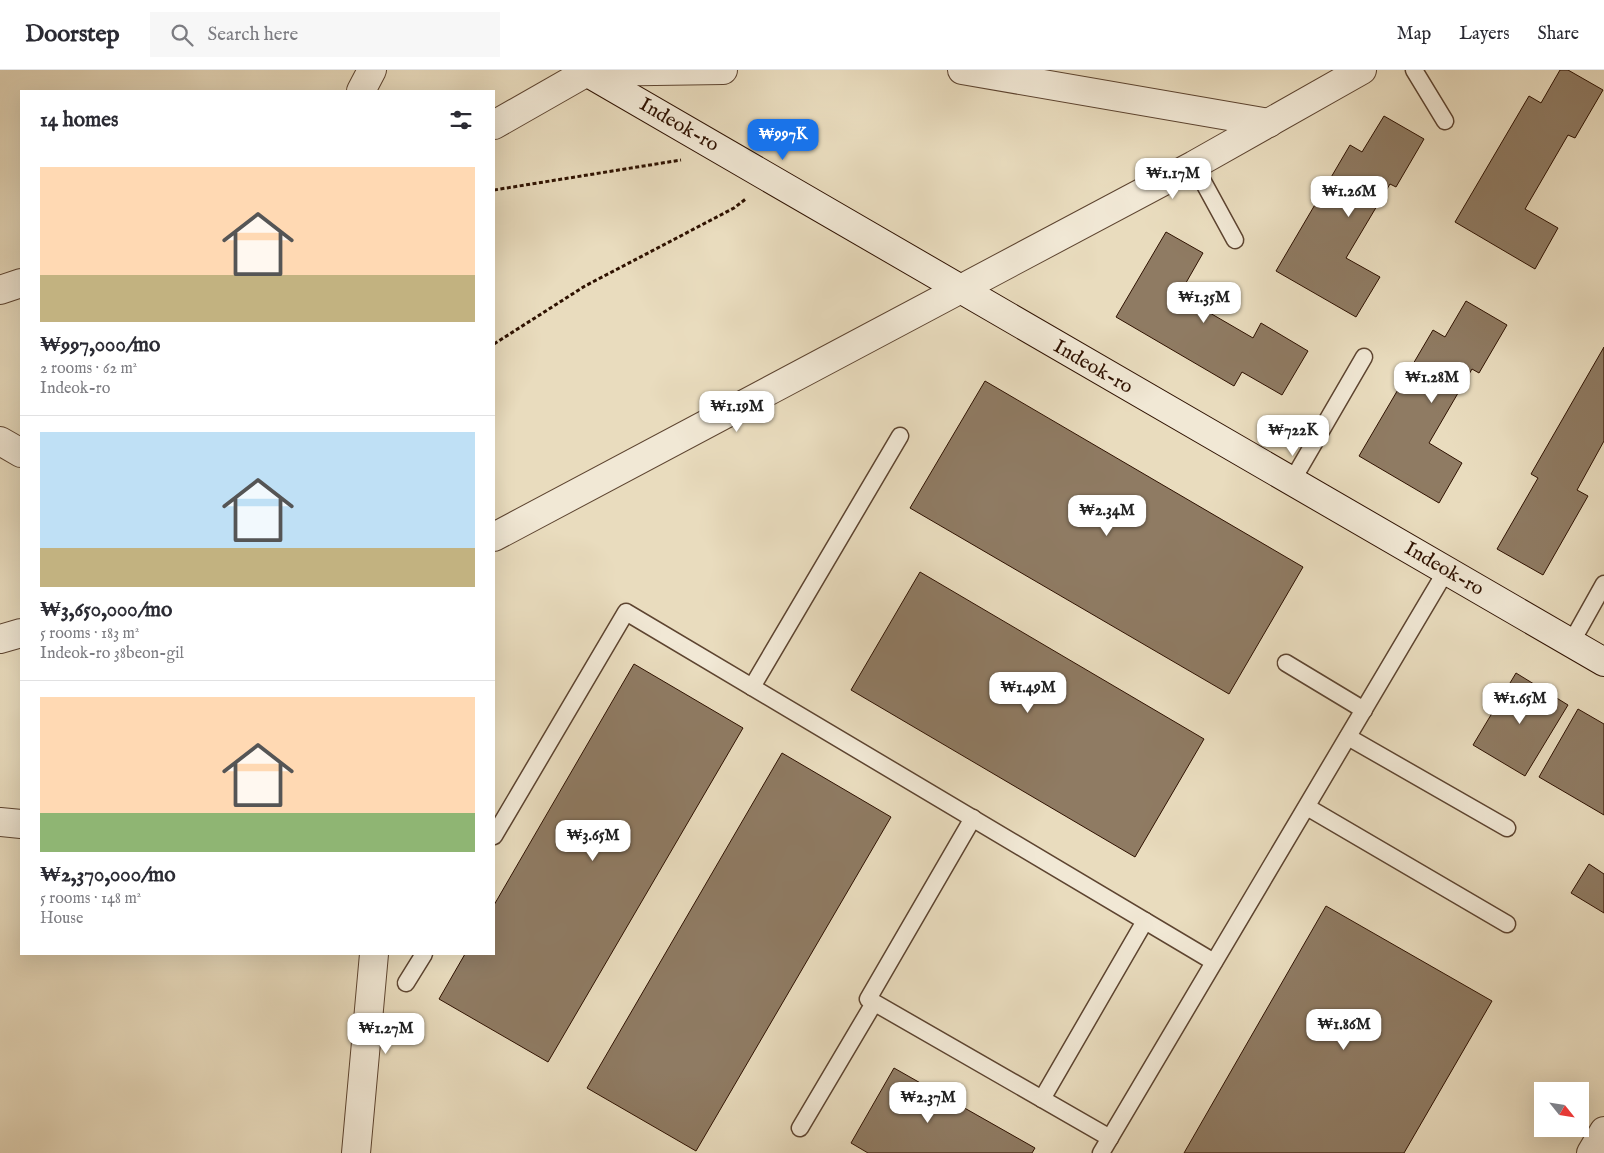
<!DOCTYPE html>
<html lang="en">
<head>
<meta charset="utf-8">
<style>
	:root { --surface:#fff; --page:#f7f7f7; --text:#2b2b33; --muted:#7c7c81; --line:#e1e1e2; --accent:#1a73e8 }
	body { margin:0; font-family:"IM FELL English",serif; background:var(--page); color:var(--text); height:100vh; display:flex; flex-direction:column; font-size:19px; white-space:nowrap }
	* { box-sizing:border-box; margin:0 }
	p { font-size:16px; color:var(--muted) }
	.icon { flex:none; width:28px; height:28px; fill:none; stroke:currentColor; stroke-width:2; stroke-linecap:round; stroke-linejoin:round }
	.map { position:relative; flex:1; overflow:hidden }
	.side { position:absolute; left:20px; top:20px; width:475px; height:865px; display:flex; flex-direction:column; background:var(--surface); border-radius:0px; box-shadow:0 5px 20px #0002 }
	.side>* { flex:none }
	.needle { width:32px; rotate:120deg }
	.controls { position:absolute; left:1534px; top:1012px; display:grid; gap:10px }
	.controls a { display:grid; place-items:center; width:55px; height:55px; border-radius:0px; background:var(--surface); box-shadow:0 5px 20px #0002; font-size:25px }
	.price { position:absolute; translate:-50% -42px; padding:0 11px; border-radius:10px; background:#fff; color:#222; font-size:16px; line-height:32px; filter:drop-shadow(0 1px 2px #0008) }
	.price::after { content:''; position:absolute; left:50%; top:30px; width:15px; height:11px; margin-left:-8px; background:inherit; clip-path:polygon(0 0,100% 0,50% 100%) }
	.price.on { background:var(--accent); color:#fff }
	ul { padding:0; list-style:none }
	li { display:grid; align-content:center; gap:10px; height:265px; padding:0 20px }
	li+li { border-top:1px solid var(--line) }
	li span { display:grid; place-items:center; height:155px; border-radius:0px; color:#555 }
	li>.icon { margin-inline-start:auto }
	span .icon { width:90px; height:90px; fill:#fffc; stroke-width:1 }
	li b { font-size:21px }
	h2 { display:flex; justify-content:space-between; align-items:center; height:60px; padding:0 20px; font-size:21px }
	header { display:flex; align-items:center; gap:30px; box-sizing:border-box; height:70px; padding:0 25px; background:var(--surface); border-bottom:1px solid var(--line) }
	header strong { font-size:24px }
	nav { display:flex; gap:28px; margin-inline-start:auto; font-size:18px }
	.search { width:350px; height:45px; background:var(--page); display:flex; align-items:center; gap:12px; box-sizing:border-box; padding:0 18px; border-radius:0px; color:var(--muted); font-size:19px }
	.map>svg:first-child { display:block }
</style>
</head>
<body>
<header>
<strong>Doorstep</strong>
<div class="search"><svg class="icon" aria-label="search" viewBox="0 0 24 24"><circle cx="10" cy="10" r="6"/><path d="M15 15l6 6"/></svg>Search here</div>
<nav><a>Map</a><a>Layers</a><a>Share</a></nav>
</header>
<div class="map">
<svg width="1604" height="1083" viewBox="0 0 1604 1083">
	<rect width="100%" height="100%" fill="#e9dcbe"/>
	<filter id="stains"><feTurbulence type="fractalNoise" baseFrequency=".004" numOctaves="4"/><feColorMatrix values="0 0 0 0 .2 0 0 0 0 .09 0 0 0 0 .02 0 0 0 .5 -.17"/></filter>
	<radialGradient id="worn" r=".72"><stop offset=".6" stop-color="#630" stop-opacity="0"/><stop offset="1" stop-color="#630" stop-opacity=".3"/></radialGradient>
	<g fill="#8f7b63" stroke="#2e1100">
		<polygon points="1560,0 1568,0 1603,20 1575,68 1568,65 1525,139 1558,158 1535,199 1455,152 1529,26 1541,33"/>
		<polygon points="1384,46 1424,69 1396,117 1390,114 1346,188 1380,207 1356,247 1276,201 1350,75 1362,82"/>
		<polygon points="1166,162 1203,183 1179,225 1253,268 1261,253 1308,281 1282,325 1242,302 1234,316 1116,247"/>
		<polygon points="1466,231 1507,255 1479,303 1472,299 1429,373 1462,393 1439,433 1359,386 1433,260 1445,267"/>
		<polygon points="1604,277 1604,371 1577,420 1588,426 1543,505 1497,479 1538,408 1531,404"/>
		<polygon points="985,311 1303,497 1229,624 910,438"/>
		<polygon points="920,502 1204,669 1135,787 851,620"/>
		<polygon points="634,594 743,658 548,992 439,929 465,884 494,884 494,835"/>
		<polygon points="1516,603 1568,635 1525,706 1473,675"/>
		<polygon points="1578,639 1604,654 1604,745 1539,707"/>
		<polygon points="782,683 891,747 696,1081 587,1018"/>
		<polygon points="1589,794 1604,804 1604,843 1571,823"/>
		<polygon points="1326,836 1492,931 1404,1083 1184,1083"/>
		<polygon points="894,998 1035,1078 1032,1083 868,1083 851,1073"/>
	</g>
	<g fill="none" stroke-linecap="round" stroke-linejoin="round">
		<defs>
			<g id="lane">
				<polyline points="1414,0 1445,51"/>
				<polyline points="1194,95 1235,170"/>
				<polyline points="1292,411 1364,287"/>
				<polyline points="1571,573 1604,514"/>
				<polyline points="1286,593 1364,640"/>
				<polyline points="752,617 900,366"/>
				<polyline points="1348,667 1507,758"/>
				<polyline points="1307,737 1507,854"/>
				<polyline points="973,748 868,929 1110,1068"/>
				<polyline points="494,766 626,542 1214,892"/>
				<polyline points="406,913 424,884"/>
				<polyline points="1042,1029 1145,851"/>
				<polyline points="800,1058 874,933"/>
				<polyline points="1101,1083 1446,501"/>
			</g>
			<g id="street">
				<polyline points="962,0 1269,53"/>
				<polyline points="361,21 372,0"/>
				<polyline points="494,55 587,2 723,0"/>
				<polyline points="0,220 21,213"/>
				<polyline points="0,371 21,383"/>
				<polyline points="494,467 1194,95 1362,0"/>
				<polyline points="0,569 21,563"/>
				<polyline points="0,752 21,754"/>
				<polyline points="356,1083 374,884"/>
				<polyline points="1591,1083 1604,1061"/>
			</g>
			<polyline id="secondary" points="583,0 1604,592"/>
		</defs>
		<use href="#lane" stroke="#5d4430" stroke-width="19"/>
		<use href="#street" stroke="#5d4430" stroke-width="30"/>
		<use href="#secondary" stroke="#2e1100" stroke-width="30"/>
		<g stroke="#2e1100" stroke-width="3" stroke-dasharray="4 2.5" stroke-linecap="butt">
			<polyline points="494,120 681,90"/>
			<polyline points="494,274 585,216 734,138 747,128"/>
		</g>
		<use href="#lane" stroke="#f1e8d5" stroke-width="16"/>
		<use href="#street" stroke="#f1e8d5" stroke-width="28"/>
		<use href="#secondary" stroke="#f1e8d5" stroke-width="28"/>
	</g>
	<g text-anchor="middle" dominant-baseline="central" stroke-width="4" stroke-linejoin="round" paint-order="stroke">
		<g font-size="20" fill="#2e1100" stroke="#f1e8d5">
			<text transform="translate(679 55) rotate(30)">Indeok-ro</text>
			<text transform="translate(1093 297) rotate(30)">Indeok-ro</text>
			<text transform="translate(1444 499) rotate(30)">Indeok-ro</text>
		</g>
	</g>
	<rect width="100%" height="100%" filter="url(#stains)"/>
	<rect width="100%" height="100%" fill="url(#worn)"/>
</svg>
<div class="controls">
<a><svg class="needle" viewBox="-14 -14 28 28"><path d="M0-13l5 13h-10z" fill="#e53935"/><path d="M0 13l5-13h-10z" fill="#7c7c81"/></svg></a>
</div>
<b class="price on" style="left:783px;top:91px">₩997K</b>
<b class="price" style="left:1173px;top:130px">₩1.17M</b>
<b class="price" style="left:1349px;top:148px">₩1.26M</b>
<b class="price" style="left:1204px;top:254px">₩1.35M</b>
<b class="price" style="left:1432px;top:334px">₩1.28M</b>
<b class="price" style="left:737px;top:363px">₩1.19M</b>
<b class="price" style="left:1293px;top:387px">₩722K</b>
<b class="price" style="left:1107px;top:467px">₩2.34M</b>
<b class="price" style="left:1028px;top:644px">₩1.49M</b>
<b class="price" style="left:1520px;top:655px">₩1.65M</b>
<b class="price" style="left:593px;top:792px">₩3.65M</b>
<b class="price" style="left:1344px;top:981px">₩1.86M</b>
<b class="price" style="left:386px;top:985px">₩1.27M</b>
<b class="price" style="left:928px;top:1054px">₩2.37M</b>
<section class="side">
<h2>14 homes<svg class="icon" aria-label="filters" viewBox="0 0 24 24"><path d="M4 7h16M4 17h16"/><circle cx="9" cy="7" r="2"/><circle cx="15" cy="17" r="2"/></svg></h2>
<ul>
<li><span style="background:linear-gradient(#ffd9b3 70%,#c2b280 0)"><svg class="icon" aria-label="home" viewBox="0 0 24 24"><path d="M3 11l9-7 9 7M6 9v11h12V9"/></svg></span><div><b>₩997,000/mo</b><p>2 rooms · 62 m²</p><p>Indeok-ro</p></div></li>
<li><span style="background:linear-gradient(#bfe0f5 75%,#c2b280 0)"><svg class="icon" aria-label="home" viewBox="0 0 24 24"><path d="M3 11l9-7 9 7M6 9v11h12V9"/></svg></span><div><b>₩3,650,000/mo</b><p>5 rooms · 183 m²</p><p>Indeok-ro 38beon-gil</p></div></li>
<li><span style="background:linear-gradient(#ffd9b3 75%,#8fb573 0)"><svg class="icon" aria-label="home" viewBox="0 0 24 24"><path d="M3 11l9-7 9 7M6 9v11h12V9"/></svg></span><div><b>₩2,370,000/mo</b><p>5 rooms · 148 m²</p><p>House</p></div></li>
</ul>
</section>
</div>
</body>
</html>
